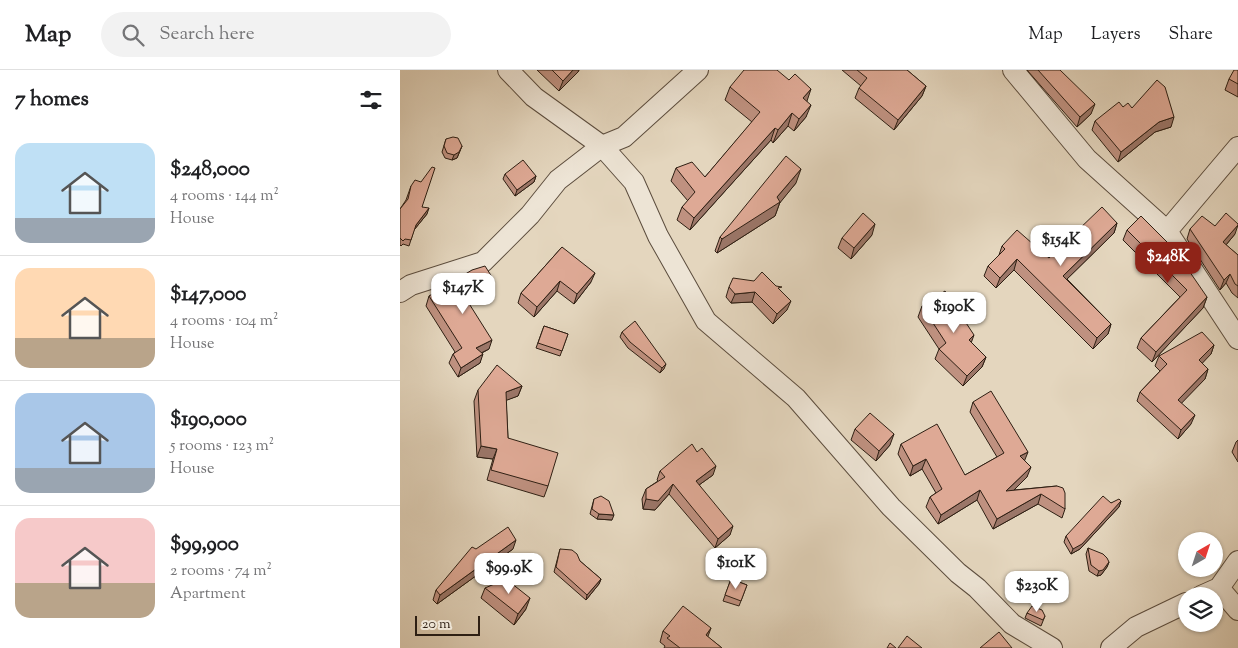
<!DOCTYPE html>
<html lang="en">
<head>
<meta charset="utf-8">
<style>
	:root { --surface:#fff; --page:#f2f2f2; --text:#202124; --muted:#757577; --line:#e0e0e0; --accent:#8f2418 }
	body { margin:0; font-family:"Sorts Mill Goudy",serif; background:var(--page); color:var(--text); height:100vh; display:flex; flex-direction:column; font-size:19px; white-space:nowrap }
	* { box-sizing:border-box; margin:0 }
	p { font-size:16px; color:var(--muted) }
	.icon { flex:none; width:28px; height:28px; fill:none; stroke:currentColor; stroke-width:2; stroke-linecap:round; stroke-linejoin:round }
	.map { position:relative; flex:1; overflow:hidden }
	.drawer { display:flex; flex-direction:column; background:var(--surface); width:400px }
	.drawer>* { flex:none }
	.needle { width:32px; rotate:39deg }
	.controls { position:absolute; left:778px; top:462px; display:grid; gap:10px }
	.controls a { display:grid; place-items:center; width:45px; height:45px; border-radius:50%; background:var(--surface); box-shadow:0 1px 4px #0004; font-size:25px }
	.scale { position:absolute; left:15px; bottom:12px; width:65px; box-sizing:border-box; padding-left:5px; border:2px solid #2e1f13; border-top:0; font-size:14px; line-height:18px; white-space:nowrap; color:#2e1f13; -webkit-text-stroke:4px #ede4d5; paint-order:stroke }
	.price { position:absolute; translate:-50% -42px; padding:0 11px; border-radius:10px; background:#fff; color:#222; font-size:16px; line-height:32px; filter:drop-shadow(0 1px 2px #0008) }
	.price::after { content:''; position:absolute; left:50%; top:30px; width:15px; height:11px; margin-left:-8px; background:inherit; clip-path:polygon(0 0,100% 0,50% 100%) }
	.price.active { background:var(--accent); color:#fff }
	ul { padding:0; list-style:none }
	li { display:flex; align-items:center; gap:15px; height:125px; padding:0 15px }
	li+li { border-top:1px solid var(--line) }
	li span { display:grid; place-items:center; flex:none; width:140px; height:100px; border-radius:15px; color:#555 }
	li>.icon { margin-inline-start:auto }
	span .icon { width:60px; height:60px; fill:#fffc; stroke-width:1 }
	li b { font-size:21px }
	h2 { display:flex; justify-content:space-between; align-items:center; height:60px; padding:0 15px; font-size:21px }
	header { display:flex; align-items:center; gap:30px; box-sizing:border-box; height:70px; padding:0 25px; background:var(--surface); border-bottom:1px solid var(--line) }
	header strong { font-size:24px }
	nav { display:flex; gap:28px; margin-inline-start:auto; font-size:18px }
	.search { width:350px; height:45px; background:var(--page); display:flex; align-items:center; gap:12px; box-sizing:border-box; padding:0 18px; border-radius:28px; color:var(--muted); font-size:19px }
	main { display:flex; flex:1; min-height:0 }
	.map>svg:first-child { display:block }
</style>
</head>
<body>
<header>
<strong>Map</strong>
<div class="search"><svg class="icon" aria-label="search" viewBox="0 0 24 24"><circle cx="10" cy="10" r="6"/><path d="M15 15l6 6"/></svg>Search here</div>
<nav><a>Map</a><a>Layers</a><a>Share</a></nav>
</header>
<main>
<section class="drawer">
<h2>7 homes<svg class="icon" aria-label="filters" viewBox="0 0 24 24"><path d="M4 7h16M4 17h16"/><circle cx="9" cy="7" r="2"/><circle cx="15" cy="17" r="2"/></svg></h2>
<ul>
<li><span style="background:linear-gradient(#bfe0f5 75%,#9aa5b1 0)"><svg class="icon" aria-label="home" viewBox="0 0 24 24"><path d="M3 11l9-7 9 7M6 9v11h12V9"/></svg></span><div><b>$248,000</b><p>4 rooms · 144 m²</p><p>House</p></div></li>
<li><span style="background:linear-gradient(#ffd9b3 70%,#b9a48a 0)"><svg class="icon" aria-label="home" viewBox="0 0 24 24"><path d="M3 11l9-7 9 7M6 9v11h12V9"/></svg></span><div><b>$147,000</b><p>4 rooms · 104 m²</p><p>House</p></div></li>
<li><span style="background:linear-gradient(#a9c7e8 75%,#9aa5b1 0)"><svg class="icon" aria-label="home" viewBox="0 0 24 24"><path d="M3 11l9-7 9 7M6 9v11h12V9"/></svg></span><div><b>$190,000</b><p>5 rooms · 123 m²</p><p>House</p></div></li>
<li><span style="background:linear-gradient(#f6c9c9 65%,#b9a48a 0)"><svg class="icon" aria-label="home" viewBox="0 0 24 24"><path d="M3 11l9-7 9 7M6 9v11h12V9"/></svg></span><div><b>$99,900</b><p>2 rooms · 74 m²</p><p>Apartment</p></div></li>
</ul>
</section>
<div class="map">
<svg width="838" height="578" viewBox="0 0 838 578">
	<rect width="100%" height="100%" fill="#e4d6be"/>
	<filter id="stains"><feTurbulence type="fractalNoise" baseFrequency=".004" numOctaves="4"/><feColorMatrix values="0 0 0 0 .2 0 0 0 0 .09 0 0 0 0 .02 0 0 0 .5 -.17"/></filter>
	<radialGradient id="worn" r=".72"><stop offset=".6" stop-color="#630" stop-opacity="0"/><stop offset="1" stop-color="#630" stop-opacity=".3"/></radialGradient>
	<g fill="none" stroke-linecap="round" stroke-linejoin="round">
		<defs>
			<g id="minor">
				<polyline points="108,0 134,27 202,76 234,112 258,166 306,251 396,328 491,437 558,503 577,518 612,554 652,578"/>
				<polyline points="613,0 687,89 767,161"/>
				<polyline points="838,77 767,161 838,269"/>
				<polyline points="0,222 11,215 83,192 130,145 158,110 202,76 224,67 298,0"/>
				<polyline points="819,518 838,540"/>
				<polyline points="801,526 819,518 838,491"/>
				<polyline points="711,578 736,557 786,533"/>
			</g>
		</defs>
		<use href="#minor" stroke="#5c4d3e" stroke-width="22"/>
		<use href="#minor" stroke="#ede4d5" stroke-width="20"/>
	</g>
	<g fill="#bf9180" stroke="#2e1f13">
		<polygon points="137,0 179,0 178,2 159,21"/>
		<polygon points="442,0 507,0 526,16 522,26 494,60 455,28 459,18 461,16"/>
		<polygon points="627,0 660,0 691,44 677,57"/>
		<polygon points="838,0 838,27 825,20 829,9"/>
		<polygon points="330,17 407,31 406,47 394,61 388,56 373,73 371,70 290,160 277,150 282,137 288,131 271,111 276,98 305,107 352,52 325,30"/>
		<polygon points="723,37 732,38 771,57 755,62 718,92 692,60 695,51"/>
		<polygon points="46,69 62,76 57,88 52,90 45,88 42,82"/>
		<polygon points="105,104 136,106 134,112 115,126 103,109"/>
		<polygon points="396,113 380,132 375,146 317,183 315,181 320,167"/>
		<polygon points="11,116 22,137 27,144 14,160 9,176 3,174 1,176 0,175 0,139 6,130"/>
		<polygon points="717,153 714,163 667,209 711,254 708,264 693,279 614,200 596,218 584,206 588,196 599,185 602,176 649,188"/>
		<polygon points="815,156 835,164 826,175 838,185 838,228 832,223 826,213 820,220 787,169 790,159"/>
		<polygon points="727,160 807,227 803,238 752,292 737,278 741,268 780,227 723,170"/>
		<polygon points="472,165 451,189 438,178 442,168"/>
		<polygon points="162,177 191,212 174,234 157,221 134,247 118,233 121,223"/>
		<polygon points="92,207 89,216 66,230 89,279 82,283 80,293 58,307 49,293 53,284 55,282 26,236 29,226"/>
		<polygon points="329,217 381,221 387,240 373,254 352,232 331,233 326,227"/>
		<polygon points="522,236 586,287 582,297 563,316 535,289 539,279 518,247"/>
		<polygon points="144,256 168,264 160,286 136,278"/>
		<polygon points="222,262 264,299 260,303 228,278 220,267"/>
		<polygon points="814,275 811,284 802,293 808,299 805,309 781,333 791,354 778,369 737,331 740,322 760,301 755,296 759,286"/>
		<polygon points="122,316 118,326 106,330 108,368 148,416 144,427 87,410 93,389 77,387 74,331 78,320"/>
		<polygon points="573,332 625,391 627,407 614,420 657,416 665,439 662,448 638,434 593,459 577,430 538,454 526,437 530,427 536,423 522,399 510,406 498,384 501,374 565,405 597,387 570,342"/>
		<polygon points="455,359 490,375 476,391 451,370"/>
		<polygon points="838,370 838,392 832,382 836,372"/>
		<polygon points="260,401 313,405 299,415 330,465 315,478 269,424 255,440 243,439 242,429 246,419 258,411 257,410"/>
		<polygon points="194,429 212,450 197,449 190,444"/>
		<polygon points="721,431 719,437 680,479 671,484 664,472 666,466 711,433"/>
		<polygon points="688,478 709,492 707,497 701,505 697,506 689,501 686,484"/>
		<polygon points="113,479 37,534 33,530 36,520"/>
		<polygon points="160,479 180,491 201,509 199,514 186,530 154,502"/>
		<polygon points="331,509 347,515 339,536 323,531"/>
		<polygon points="85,518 126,539 114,555 81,528"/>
		<polygon points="627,543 645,546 641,556 625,548"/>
		<polygon points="263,561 308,567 322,578 264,578 265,576 260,572"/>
	</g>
	<g fill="#9b7668" stroke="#2e1f13">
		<polygon points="173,0 179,0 178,2 159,21 163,11"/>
		<polygon points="526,16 522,26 494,60 498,50"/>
		<polygon points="411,19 407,31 399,41 403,28"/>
		<polygon points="695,34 691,44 677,57 680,47"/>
		<polygon points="411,35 406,47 394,61 399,49"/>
		<polygon points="392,43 388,56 373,73 378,60"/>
		<polygon points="774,47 771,57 755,62 718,92 721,82 759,52"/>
		<polygon points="375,58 371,70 290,160 294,148"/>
		<polygon points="62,76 57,88 52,90 54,85"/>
		<polygon points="401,99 396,113 379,134 380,132 375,146 317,183 322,169 377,127"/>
		<polygon points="136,106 134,112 115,126 117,120"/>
		<polygon points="29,138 27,144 14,160 16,155"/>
		<polygon points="717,153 714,163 660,216 663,206"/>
		<polygon points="475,154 472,165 451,189 454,178"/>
		<polygon points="838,155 835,164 820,182 823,172"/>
		<polygon points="617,189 614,200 596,218 600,208"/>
		<polygon points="195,203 191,212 174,234 177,224"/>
		<polygon points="830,204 826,213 820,220 824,210"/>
		<polygon points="92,207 89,216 59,234 63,224"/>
		<polygon points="160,211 157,221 134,247 137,237"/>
		<polygon points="355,222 352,232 331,233 335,224"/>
		<polygon points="807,227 803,238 752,292 756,282"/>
		<polygon points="391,231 387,240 373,254 377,244"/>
		<polygon points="711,254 708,264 693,279 697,268"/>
		<polygon points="574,265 570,276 569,270"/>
		<polygon points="92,270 89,279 73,287 76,278"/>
		<polygon points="814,275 811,284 796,300 799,290"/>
		<polygon points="83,284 80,293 58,307 61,298"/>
		<polygon points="586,287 582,297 563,316 567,306"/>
		<polygon points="266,294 264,299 260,303 262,298"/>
		<polygon points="808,299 805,309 775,340 778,330"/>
		<polygon points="122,316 118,326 102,332 106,322"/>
		<polygon points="795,345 791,354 778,369 781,360"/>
		<polygon points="494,364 490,375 476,391 479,381"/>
		<polygon points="81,376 97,379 93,389 77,387"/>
		<polygon points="628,382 624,392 620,386"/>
		<polygon points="526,389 522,399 510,406 513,396"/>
		<polygon points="316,396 313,405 292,420 296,411"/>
		<polygon points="631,397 627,407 603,431 606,421"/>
		<polygon points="273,414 269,424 255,440 243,439 246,429"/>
		<polygon points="580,420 577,430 538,454 541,445"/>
		<polygon points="641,424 638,434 593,459 597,449"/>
		<polygon points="721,431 719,437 680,479 671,484 673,479"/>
		<polygon points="199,444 214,445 212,450 197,449"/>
		<polygon points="333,456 330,465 315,478 318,469"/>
		<polygon points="116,470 113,479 37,534 40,525"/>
		<polygon points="709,492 707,497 701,505 697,506 699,501"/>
		<polygon points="201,509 199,514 186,530 187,525"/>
		<polygon points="130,528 126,539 114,555 118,544"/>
		<polygon points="311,558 307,569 306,565"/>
	</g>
	<g fill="#dea995" stroke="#2e1f13">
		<polygon points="152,0 173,0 163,11"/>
		<polygon points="344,0 377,0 389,10 395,4 411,19 403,28 411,35 399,49 392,43 378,60 375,58 294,148 282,137 295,122 276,98 292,92 305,107 360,42 330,17"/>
		<polygon points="457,0 507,0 526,16 498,50 459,18 467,8"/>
		<polygon points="638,0 660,0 695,34 680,47"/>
		<polygon points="834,0 838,0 838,14 829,9"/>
		<polygon points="757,10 765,17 774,47 759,52 721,82 695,51 719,32 723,37 728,33 732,38"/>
		<polygon points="53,67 58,68 62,76 59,82 54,85 47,83 44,76 46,69"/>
		<polygon points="386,86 401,99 377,127 380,132 322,169 320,167"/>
		<polygon points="123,90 136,106 117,120 105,104"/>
		<polygon points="32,97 35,98 22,137 29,138 16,155 11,170 5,169 3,171 0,168 0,139 8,129 11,116 15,110 21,112"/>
		<polygon points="702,137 717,153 663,206 711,254 697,268 617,189 600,208 588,196 605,179 602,176 617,160 649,188"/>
		<polygon points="463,143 475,154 454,178 442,168"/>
		<polygon points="826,143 838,154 838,155 823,172 838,185 838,216 835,214 830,204 824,210 790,159 802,146 815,156"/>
		<polygon points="741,146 774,179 807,227 756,282 741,268 787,220 727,160"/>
		<polygon points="162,177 195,203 177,224 160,211 137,237 121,223"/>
		<polygon points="85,196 92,207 63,224 92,270 76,278 83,284 61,298 53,284 62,278 29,226 72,200"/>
		<polygon points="362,202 376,216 382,217 378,218 391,231 377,244 355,222 335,224 329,217 333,208 354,211"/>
		<polygon points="545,221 574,265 569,270 586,287 567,306 539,279 546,273 522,236"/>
		<polygon points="235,251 266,294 262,298 230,272 222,262"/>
		<polygon points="144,256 168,264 162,281 138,273"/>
		<polygon points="802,262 814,275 799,290 808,299 778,330 795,345 781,360 740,322 767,294 759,286"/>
		<polygon points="97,295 122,316 106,322 108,368 158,383 148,416 91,400 97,379 81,376 78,320"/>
		<polygon points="591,321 628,382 620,386 631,397 606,421 657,416 663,418 665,423 665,439 641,424 597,449 580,420 541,445 530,427 542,419 526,389 513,396 501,374 537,354 565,405 604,383 573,332"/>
		<polygon points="470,343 494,364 479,381 455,359"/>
		<polygon points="292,374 297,382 302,378 316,396 296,411 333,456 318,469 273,414 258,431 246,429 246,419 265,407 260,401"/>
		<polygon points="201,426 209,431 214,445 199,444 192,439 194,429"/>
		<polygon points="703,426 711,433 719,429 721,431 682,474 673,479 666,466"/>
		<polygon points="108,457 116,470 40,525 36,520 72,477 76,479"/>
		<polygon points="688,478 703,484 707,488 709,492 703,500 699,501 691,495"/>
		<polygon points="160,479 172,480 177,484 180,491 201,509 187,525 156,497"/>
		<polygon points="106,509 130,528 118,544 85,518"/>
		<polygon points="331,509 347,515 341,531 325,525"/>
		<polygon points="283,536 311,558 306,565 322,578 280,578 267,568 270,566 263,561"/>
		<polygon points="632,536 642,540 645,546 643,550 627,543"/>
		<polygon points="599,562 612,578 580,578"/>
		<polygon points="507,566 522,578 498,578"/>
		<polygon points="490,573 496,578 487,578"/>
	</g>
	<rect width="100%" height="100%" filter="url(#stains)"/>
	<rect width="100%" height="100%" fill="url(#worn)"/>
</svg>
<div class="controls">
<a><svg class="needle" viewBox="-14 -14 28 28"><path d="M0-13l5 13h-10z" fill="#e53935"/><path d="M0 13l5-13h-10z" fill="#757577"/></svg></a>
<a><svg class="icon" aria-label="layers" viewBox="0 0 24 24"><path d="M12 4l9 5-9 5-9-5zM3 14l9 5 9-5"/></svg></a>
</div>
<div class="scale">20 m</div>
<b class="price" style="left:661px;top:197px">$154K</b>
<b class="price active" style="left:768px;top:214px">$248K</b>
<b class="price" style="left:63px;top:245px">$147K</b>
<b class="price" style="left:554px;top:264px">$190K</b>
<b class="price" style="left:336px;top:520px">$101K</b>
<b class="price" style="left:109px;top:525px">$99.9K</b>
<b class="price" style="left:637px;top:543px">$230K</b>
</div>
</main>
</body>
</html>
